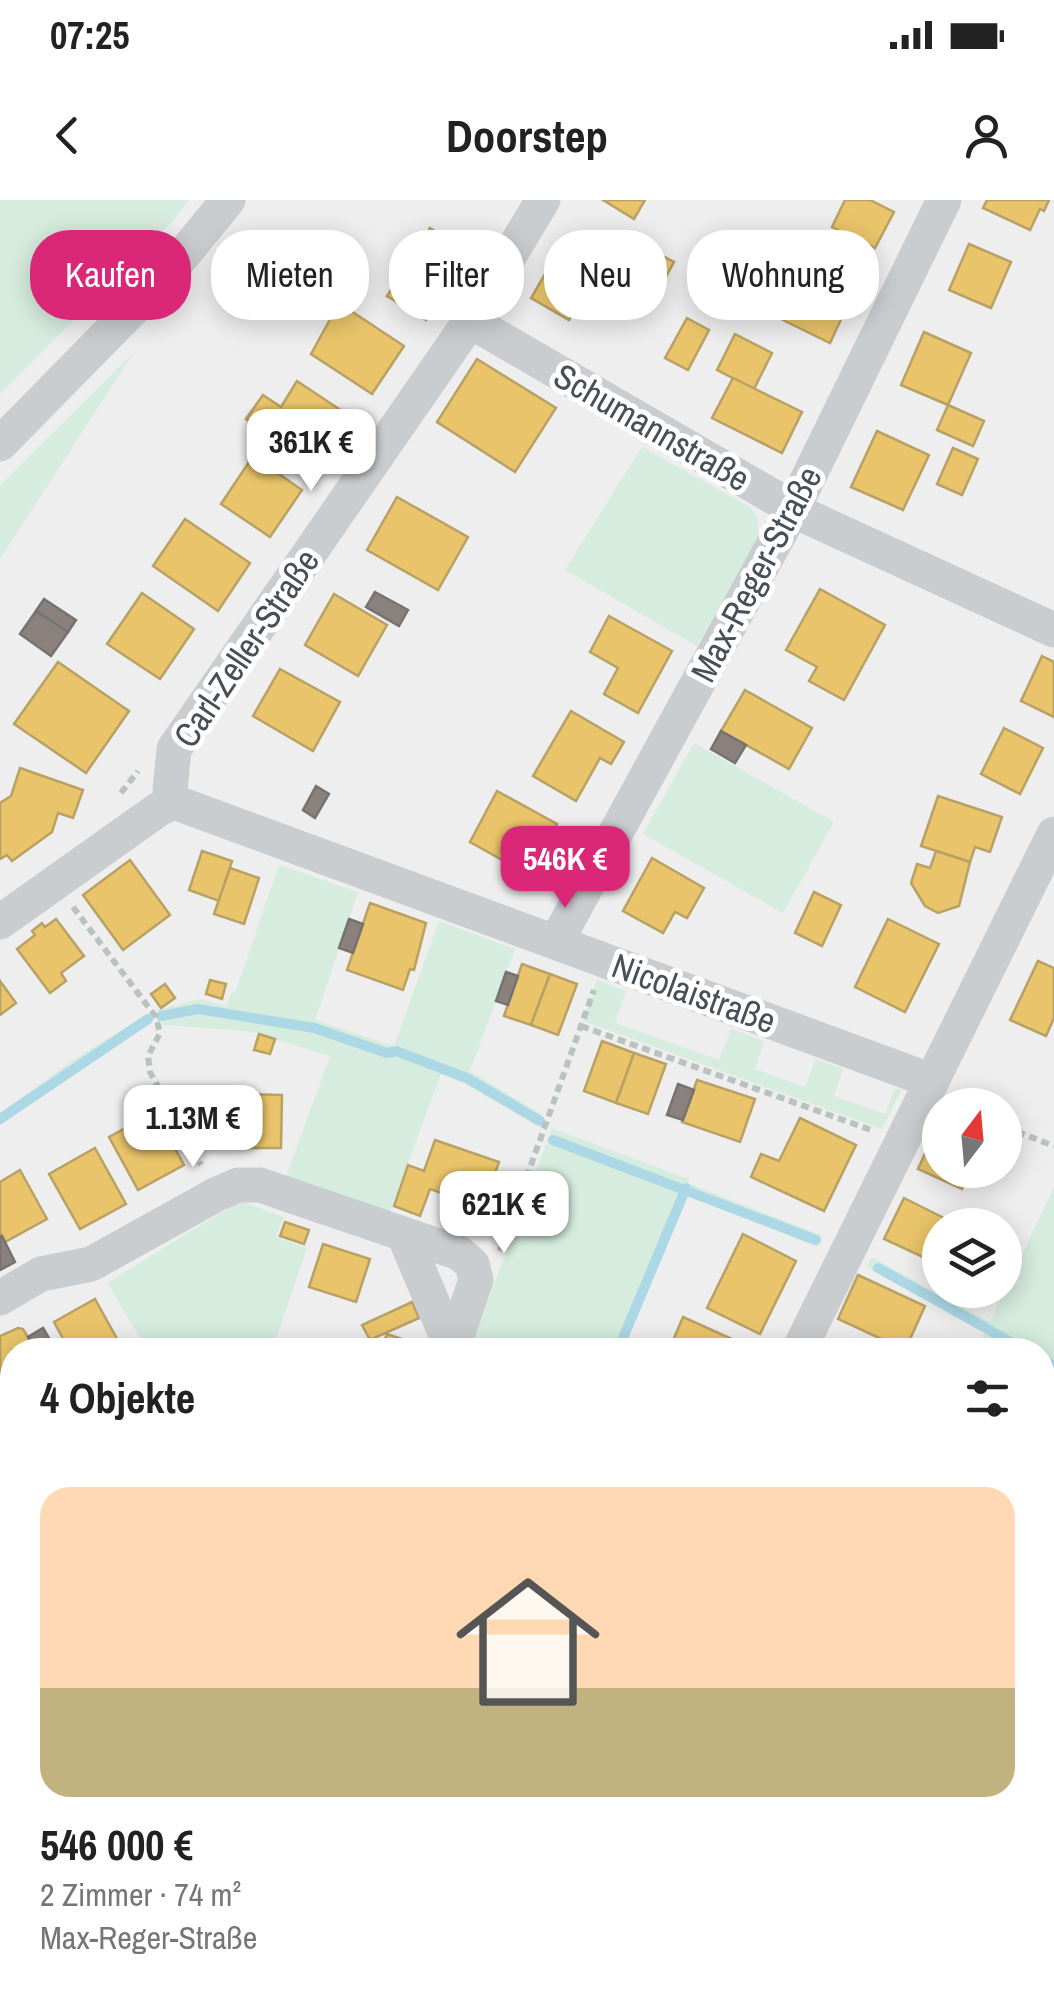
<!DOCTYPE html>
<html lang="de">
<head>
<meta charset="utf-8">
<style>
	:root { --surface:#fff; --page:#f2f2f2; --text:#222; --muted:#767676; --line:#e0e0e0; --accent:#db2777 }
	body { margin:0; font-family:"Archivo Narrow",sans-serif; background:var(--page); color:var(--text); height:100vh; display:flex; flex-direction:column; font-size:38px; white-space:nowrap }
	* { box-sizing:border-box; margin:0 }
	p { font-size:32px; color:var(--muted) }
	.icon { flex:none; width:55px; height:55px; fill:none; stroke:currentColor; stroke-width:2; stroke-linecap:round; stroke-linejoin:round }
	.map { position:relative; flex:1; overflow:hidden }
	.details { position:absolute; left:0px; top:1138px; width:1055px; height:672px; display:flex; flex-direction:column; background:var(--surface); border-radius:40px 40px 0 0; box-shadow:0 5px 25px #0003 }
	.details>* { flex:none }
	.top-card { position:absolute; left:30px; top:30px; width:995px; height:90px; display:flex; gap:20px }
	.needle { width:65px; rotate:16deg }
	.tools { position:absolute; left:922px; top:888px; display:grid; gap:20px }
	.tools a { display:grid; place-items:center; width:100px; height:100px; border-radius:50%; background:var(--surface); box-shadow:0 5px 25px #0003; font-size:50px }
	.price { position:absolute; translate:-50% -85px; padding:0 22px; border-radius:20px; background:#fff; color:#222; font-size:32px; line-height:65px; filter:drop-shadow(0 2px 5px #0008) }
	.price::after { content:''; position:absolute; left:50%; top:60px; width:30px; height:22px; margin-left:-15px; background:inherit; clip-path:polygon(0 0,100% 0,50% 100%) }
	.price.current { background:var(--accent); color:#fff }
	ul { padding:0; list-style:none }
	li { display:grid; align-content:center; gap:20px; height:530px; padding:0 40px }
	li+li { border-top:2px solid var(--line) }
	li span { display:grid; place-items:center; height:310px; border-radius:30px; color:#555 }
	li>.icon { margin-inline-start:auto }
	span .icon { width:180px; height:180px; fill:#fffc; stroke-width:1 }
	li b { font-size:42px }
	h2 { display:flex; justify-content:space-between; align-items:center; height:120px; padding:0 40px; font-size:42px }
	.chip { padding:0 35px; border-radius:40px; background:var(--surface); box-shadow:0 5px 25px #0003; font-size:35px; line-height:90px }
	.chip.current { background:var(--accent); color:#fff }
	.status { display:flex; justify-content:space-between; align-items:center; height:70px; padding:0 50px; background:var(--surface); direction:ltr }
	.status svg { height:28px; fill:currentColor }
	header { display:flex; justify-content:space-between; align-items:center; height:130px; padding:0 40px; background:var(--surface); font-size:45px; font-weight:700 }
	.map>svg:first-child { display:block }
</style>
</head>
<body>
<div class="status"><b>07:25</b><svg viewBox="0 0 49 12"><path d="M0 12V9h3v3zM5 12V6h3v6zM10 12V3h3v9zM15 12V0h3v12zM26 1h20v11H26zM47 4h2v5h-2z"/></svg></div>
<header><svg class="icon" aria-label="back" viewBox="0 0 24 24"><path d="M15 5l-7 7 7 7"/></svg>Doorstep<svg class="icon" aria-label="person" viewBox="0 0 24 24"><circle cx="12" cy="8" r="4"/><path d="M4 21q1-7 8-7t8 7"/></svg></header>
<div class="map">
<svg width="1054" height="1809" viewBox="0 0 1054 1809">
	<rect width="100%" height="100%" fill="#efeeee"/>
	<g fill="#d5ecde">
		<polygon points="0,0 189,0 169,25 0,194"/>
		<polygon points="134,152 0,359 0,285"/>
		<polygon points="642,247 750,307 757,317 759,336 697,446 565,370"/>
		<polygon points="694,543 834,622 783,713 643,634"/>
		<polygon points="279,665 358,692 315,820 394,846 439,721 515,749 470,871 543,915 539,927 465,884 441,874 388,1016 285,979 330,856 247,831 164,825 157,810 200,799 227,806 231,793 235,793"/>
		<polygon points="597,780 626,791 615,823 719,860 731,829 764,841 755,869 805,887 816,859 843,869 834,896 885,914 895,888 902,890 882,929 583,821"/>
		<polygon points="147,814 148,823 0,925 0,914 7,908 73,860"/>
		<polygon points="552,928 689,979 688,983 823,1036 817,1047 684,994 618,1150 470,1150"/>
		<polygon points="1054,987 1054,1809 762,1809 753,1798 1042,1798 1042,1150 977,1150 985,1131 866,1067 872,1057 990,1122"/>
		<polygon points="240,1001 284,1017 276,1037 307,1048 272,1150 147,1150 107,1083"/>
	</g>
	<g fill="#e9c46a" stroke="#b8a165" stroke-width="2.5">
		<polygon points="603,0 645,0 634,19"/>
		<polygon points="845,0 870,0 894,12 875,48 832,27"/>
		<polygon points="987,0 1049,0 1044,11 1040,9 1030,30 983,8"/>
		<polygon points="430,28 469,52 426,120 387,96"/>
		<polygon points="969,44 1011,62 991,108 949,90"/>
		<polygon points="646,47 674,62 650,106 622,91"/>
		<polygon points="558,52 596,74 569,120 531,98"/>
		<polygon points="804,75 851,98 830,143 783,120"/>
		<polygon points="339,103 404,146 372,194 311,154"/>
		<polygon points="687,118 709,130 688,170 665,158"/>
		<polygon points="924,132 971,153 948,205 901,185"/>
		<polygon points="735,134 772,153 754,189 717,170"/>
		<polygon points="477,159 556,208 515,272 437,222"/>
		<polygon points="733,178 802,212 782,253 712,218"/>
		<polygon points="297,181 354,219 322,269 246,219 263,195 281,207"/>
		<polygon points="948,205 984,221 973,246 937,230"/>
		<polygon points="877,231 929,255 903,310 851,287"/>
		<polygon points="953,248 978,259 962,295 937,284"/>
		<polygon points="253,256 302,290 270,337 221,304"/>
		<polygon points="397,297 468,337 438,390 367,350"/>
		<polygon points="185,319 250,363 218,411 153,366"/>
		<polygon points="820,389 885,425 844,500 809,481 817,467 786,450"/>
		<polygon points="142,393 194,429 160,479 107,444"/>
		<polygon points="334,394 387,425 358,476 305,445"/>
		<polygon points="609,416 672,451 638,513 604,494 618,468 590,452"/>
		<polygon points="1042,456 1054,462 1054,517 1021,501"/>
		<polygon points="58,462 129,511 86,573 14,524"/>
		<polygon points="280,469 340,502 313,551 253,516"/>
		<polygon points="745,490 812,528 789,569 721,531"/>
		<polygon points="571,511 624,542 611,564 600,558 576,601 533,576"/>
		<polygon points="1004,528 1043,548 1020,594 981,574"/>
		<polygon points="20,568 83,590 73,618 58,613 52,632 12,661 7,655 0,659 0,603 11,596"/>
		<polygon points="497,591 557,624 529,675 470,642"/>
		<polygon points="938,596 1002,617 990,652 975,647 970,662 921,646"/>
		<polygon points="202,651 232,661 219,701 189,690"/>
		<polygon points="936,651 970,662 959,706 938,713 925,706 911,683 917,664 930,668"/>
		<polygon points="652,658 704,688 687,718 675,712 663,733 623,711"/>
		<polygon points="130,660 170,715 123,750 83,695"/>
		<polygon points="230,668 259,678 244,724 214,714"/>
		<polygon points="814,692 841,705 822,746 795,733"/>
		<polygon points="370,703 426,723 414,770 410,769 403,790 347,770"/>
		<polygon points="56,719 84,756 61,773 66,781 50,793 17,749 35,735 32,731 42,723 45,727"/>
		<polygon points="888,719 939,744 905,812 855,787"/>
		<polygon points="1038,761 1054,768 1054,818 1046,836 1010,820"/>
		<polygon points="522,764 550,774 531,825 504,816"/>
		<polygon points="550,774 577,784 558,835 531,825"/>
		<polygon points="210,780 226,784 222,799 206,794"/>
		<polygon points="0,781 16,803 0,815"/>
		<polygon points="165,784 175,798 161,808 151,794"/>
		<polygon points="259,834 275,839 270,854 254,850"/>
		<polygon points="602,841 634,853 616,903 584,891"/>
		<polygon points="634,853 666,864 648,914 616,903"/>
		<polygon points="697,880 755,899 740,942 682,922"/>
		<polygon points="208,894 247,894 246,948 207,947"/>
		<polygon points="247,894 282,895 281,948 246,948"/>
		<polygon points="155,912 184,965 138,990 109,937"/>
		<polygon points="800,918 856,945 824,1011 751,977 761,954 779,961"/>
		<polygon points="939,923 940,970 970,970 962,989 918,969"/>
		<polygon points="435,940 499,962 483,1007 430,989 420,1016 394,1006 408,965 424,971"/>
		<polygon points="95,948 126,1004 80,1029 49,974"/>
		<polygon points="20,970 47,1019 5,1042 0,1033 0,982"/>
		<polygon points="904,998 958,1025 940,1025 938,1064 884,1039"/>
		<polygon points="285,1022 309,1030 304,1044 280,1036"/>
		<polygon points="743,1034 796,1061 760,1134 707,1108"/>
		<polygon points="323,1044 370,1059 356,1102 309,1087"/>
		<polygon points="858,1075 925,1106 905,1150 838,1119"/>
		<polygon points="95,1099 121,1146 113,1150 69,1150 54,1122"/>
		<polygon points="412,1102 419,1118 370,1140 362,1125"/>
		<polygon points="683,1117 734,1140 730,1150 669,1150"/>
		<polygon points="18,1128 23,1129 36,1150 12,1150 11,1176 0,1172 0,1136"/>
		<polygon points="387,1134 431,1149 431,1150 381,1150"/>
		<polygon points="12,1691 12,1746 0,1711 0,1696"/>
		<polygon points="0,1711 12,1746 12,1755 0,1759"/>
		<polygon points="333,1798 406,1798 379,1809 337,1809"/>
	</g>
	<g fill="#8a817c" stroke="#767271" stroke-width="2.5">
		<polygon points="375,392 408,410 399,426 366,407"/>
		<polygon points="44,399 76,420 68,432 36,411"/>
		<polygon points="36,411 68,432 51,456 20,434"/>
		<polygon points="721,531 746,545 735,563 711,549"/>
		<polygon points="316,586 329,594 315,618 303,610"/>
		<polygon points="349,719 363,724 353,753 339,748"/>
		<polygon points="506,772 518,776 508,805 496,801"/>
		<polygon points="678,884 694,890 683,920 667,915"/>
		<polygon points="2,1036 15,1062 0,1070 0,1037"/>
		<polygon points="43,1128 56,1150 36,1150 28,1137"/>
	</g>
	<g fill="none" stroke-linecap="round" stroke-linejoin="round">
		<g stroke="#acd8e6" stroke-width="10">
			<polyline points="161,816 198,809 314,828 387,853 396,851 467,878 540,921"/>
			<polyline points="0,919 148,819"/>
			<polyline points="553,940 816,1040"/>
			<polyline points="878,1068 1025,1150"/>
			<polyline points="618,1150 686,988"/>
			<polyline points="1042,1160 1054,1166"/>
			<polyline points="1042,1193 1054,1173"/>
			<polyline points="768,1804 794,1799"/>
		</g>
		<g stroke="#b8c3bf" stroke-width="6" stroke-dasharray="8 5" stroke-linecap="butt">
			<polyline points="121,593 138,571"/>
			<polyline points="73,707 156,817 160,833 148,856 150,872 201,965"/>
			<polyline points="581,826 871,930"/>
			<polyline points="1005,927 1054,946"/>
			<polyline points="500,1051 594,790"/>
			<polyline points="0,1287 12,1311"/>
			<polyline points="0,1538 12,1533"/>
			<polyline points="0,1677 12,1673"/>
			<polyline points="753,1798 762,1809"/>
			<polyline points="516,1809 519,1798"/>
		</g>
		<g stroke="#cacdcf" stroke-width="35">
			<polyline points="470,121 808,317 1054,430"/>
			<polyline points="0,244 169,72 228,0"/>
			<polyline points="174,602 932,881"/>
			<polyline points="174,602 170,590 174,549 470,121 543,0"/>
			<polyline points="0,722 159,609 174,602"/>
			<polyline points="556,742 793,309 944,0"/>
			<polyline points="404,1035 452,1149"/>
			<polyline points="0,1098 41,1074 91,1064 217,994 238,985 260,985 459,1053 472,1064 476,1080 452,1150"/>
			<polyline points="799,1150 1054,634"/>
			<polyline points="0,1408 12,1441"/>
			<polyline points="195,1798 197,1809"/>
			<polyline points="95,1809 97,1798"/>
		</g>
	</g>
	<g text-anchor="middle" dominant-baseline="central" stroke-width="10" stroke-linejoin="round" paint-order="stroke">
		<g font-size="35" fill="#475058" stroke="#fff">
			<text transform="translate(652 227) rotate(30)">Schumannstraße</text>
			<text transform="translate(756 374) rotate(-62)">Max-Reger-Straße</text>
			<text transform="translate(246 448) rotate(-56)">Carl-Zeller-Straße</text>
			<text transform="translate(694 793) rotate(20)">Nicolaistraße</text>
		</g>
	</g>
</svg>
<div class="tools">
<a><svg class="needle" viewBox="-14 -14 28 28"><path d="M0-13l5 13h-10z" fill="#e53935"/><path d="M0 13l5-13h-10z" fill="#767676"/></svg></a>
<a><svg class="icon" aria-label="layers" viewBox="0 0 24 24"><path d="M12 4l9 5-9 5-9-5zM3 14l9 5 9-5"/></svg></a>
</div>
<b class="price" style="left:311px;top:294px">361K €</b>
<b class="price current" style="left:565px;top:711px">546K €</b>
<b class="price" style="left:193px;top:970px">1.13M €</b>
<b class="price" style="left:504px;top:1056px">621K €</b>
<div class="top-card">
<a class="chip current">Kaufen</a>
<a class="chip">Mieten</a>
<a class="chip">Filter</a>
<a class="chip">Neu</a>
<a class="chip">Wohnung</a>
</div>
<section class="details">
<h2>4 Objekte<svg class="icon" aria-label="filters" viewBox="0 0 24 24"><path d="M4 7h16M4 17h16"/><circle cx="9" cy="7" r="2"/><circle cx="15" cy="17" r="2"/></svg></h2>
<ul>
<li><span style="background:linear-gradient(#ffd9b3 65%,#c2b280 0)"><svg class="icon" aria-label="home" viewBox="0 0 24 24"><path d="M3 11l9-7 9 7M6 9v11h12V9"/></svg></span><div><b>546 000 €</b><p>2 Zimmer · 74 m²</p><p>Max-Reger-Straße</p></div></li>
</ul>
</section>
</div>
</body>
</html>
